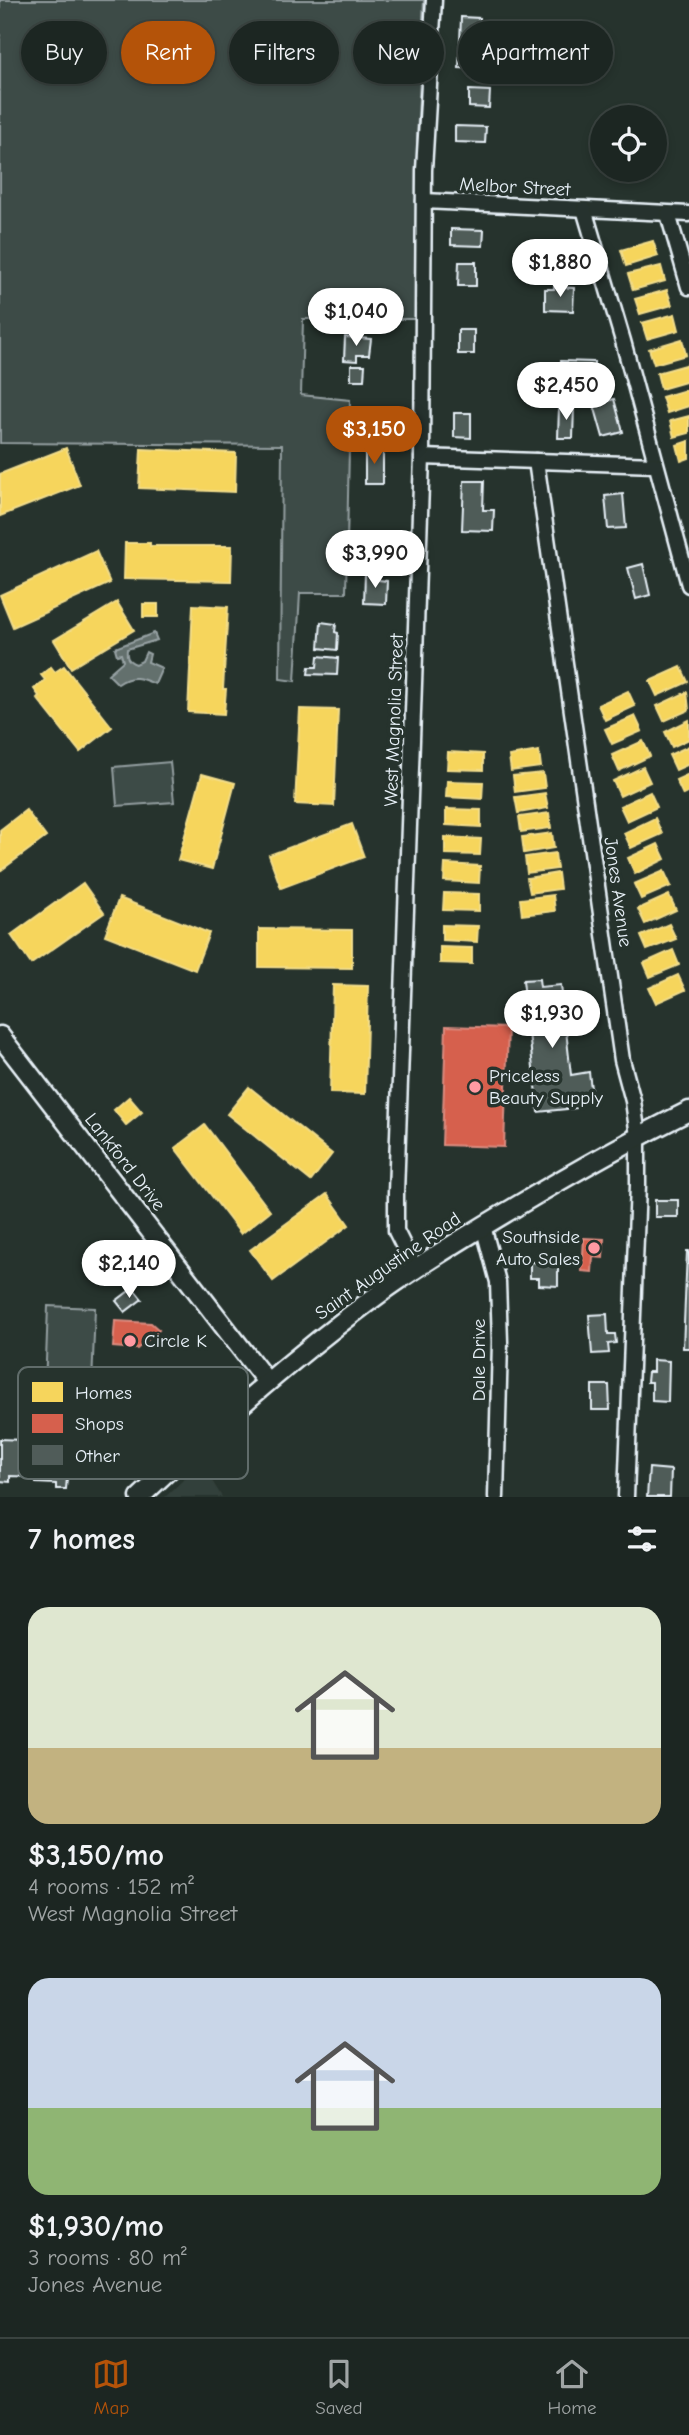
<!DOCTYPE html>
<html lang="en">
<head>
<meta charset="utf-8">
<style>
	:root { --surface:#1c2622; --page:#252e2a; --text:#f1f3f6; --muted:#a0a5a5; --line:#3a4340; --accent:#b45309 }
	body { margin:0; font-family:"Comic Neue",sans-serif; background:var(--page); color:var(--text); height:100vh; display:flex; flex-direction:column; font-size:26px; white-space:nowrap }
	* { box-sizing:border-box; margin:0 }
	p { font-size:23px; color:var(--muted) }
	.icon { flex:none; width:38px; height:38px; fill:none; stroke:currentColor; stroke-width:2; stroke-linecap:round; stroke-linejoin:round }
	.map { position:relative; height:1497px; overflow:hidden }
	.drawer { display:flex; flex-direction:column; background:var(--surface); flex:1 }
	.drawer>* { flex:none }
	.hud { position:absolute; left:21px; top:21px; width:648px; height:63px; display:flex; gap:14px }
	.controls { position:absolute; left:590px; top:105px; display:grid; gap:14px }
	.controls a { display:grid; place-items:center; width:77px; height:77px; border-radius:50%; background:var(--surface); box-shadow:0 4px 10px #0003,0 0 0 2px var(--line); font-size:35px }
	.price { position:absolute; translate:-50% -60px; padding:0 16px; border-radius:24px; background:#fff; color:#222; font-size:23px; line-height:46px; filter:drop-shadow(0 2px 4px #0008) }
	.price::after { content:''; position:absolute; left:50%; top:42px; width:21px; height:16px; margin-left:-10px; background:inherit; clip-path:polygon(0 0,100% 0,50% 100%) }
	.price.on { background:var(--accent); color:#fff }
	ul { padding:0; list-style:none }
	li { display:grid; align-content:center; gap:14px; height:371px; padding:0 28px }
	li span { display:grid; place-items:center; height:217px; border-radius:21px; color:#555 }
	li>.icon { margin-inline-start:auto }
	span .icon { width:126px; height:126px; fill:#fffc; stroke-width:1 }
	li b { font-size:30px }
	h2 { display:flex; justify-content:space-between; align-items:center; height:84px; padding:0 28px; font-size:30px }
	.tag { padding:0 24px; border-radius:32px; background:var(--surface); box-shadow:0 4px 10px #0003,0 0 0 2px var(--line); font-size:24px; line-height:63px }
	.tag.on { background:var(--accent); color:#fff }
	.tab-bar { display:flex; justify-content:space-around; align-items:center; height:98px; border-top:2px solid var(--line); background:var(--surface); font-size:19px; color:var(--muted) }
	.tab-bar a { display:grid; justify-items:center; gap:4px }
	.tab-bar .on { color:var(--accent) }
	.map>svg:first-child { display:block }
</style>
</head>
<body>
<div class="map">
<svg width="689" height="1497" viewBox="0 0 689 1497">
	<rect width="100%" height="100%" fill="#26332d"/>
	<filter id="ink" filterUnits="userSpaceOnUse"><feTurbulence type="fractalNoise" baseFrequency=".0143" numOctaves="2"/><feDisplacementMap in="SourceGraphic" scale="14" xChannelSelector="R" yChannelSelector="G"/><feConvolveMatrix kernelMatrix="1 2 1 2 8 2 1 2 1" color-interpolation-filters="sRGB"/></filter>
	<g filter="url(#ink)">
		<polygon fill="#333f3a" points="201,1463 222,1497 165,1497"/>
		<g fill="#3e4b47" stroke="#939ea0" stroke-width="2">
			<polygon points="0,0 424,0 417,137 416,319 303,319 301,395 350,400 346,593 300,593 295,681 280,679 282,445 0,443"/>
			<polygon points="170,762 174,802 117,806 114,767"/>
			<polygon points="48,1306 95,1308 91,1410 83,1416 44,1415"/>
		</g>
		<path fill="#636f6d" stroke="#98a3a5" stroke-width="2" d="M154,633l3,7 -30,9c-1,9 1,12 9,15l6,-3 4,-9 4,2 -2,8 14,6 -7,16c-14,-6 -23,-10 -37,0l-10,-10 15,-13 -2,-7 -4,1 -2,-7z"/>
		<g fill="#f6d55c" stroke="#f2dd8b" stroke-width="2">
			<polygon points="653,241 658,256 626,266 621,250"/>
			<polygon points="661,266 665,281 633,290 628,274"/>
			<polygon points="667,290 672,305 640,314 635,299"/>
			<polygon points="675,314 679,330 647,339 642,323"/>
			<polygon points="682,339 686,355 654,364 649,349"/>
			<polygon points="689,364 689,381 661,389 657,373"/>
			<polygon points="689,389 689,406 667,413 662,397"/>
			<polygon points="689,416 689,433 674,437 670,421"/>
			<polygon points="689,441 689,458 681,461 677,445"/>
			<polygon points="66,448 80,485 0,516 0,474"/>
			<polygon points="141,449 236,453 235,492 139,488"/>
			<polygon points="125,543 150,543 150,546 232,546 231,581 124,579"/>
			<polygon points="96,551 110,583 13,627 0,595"/>
			<polygon points="117,602 134,630 71,668 54,640"/>
			<rect x="143" y="604" width="15" height="13"/>
			<polygon points="193,605 228,607 223,689 226,689 224,714 188,712"/>
			<polygon points="64,666 112,727 80,752 37,698 39,696 34,689 45,680 41,675 51,667 55,672"/>
			<polygon points="681,667 688,682 657,696 650,681"/>
			<polygon points="628,691 635,706 605,720 598,705"/>
			<polygon points="687,692 689,710 664,721 657,706"/>
			<polygon points="300,709 338,710 334,806 295,804"/>
			<polygon points="635,716 642,731 612,744 605,729"/>
			<polygon points="689,720 689,739 672,747 665,732"/>
			<polygon points="643,741 650,756 619,771 612,755"/>
			<polygon points="689,746 689,764 676,770 669,755"/>
			<polygon points="539,751 541,767 511,771 509,756"/>
			<polygon points="448,752 483,754 483,770 447,769"/>
			<polygon points="643,767 650,782 620,796 613,781"/>
			<polygon points="543,773 545,788 515,792 513,776"/>
			<polygon points="202,774 235,783 212,869 178,860"/>
			<polygon points="689,774 689,792 683,795 676,780"/>
			<polygon points="447,781 483,782 482,799 446,797"/>
			<polygon points="650,792 657,807 627,821 620,806"/>
			<polygon points="545,793 548,808 518,813 515,797"/>
			<polygon points="446,809 481,810 481,827 446,825"/>
			<polygon points="26,810 46,837 0,871 0,830"/>
			<polygon points="549,813 551,828 521,832 519,817"/>
			<polygon points="655,818 662,834 631,848 624,833"/>
			<polygon points="352,824 364,857 281,888 269,855"/>
			<polygon points="552,833 554,848 524,853 522,837"/>
			<polygon points="445,837 481,839 480,855 445,854"/>
			<polygon points="658,844 665,859 635,874 628,858"/>
			<polygon points="555,853 557,869 527,873 525,857"/>
			<polygon points="445,864 480,866 479,883 444,881"/>
			<polygon points="664,871 671,886 641,899 634,884"/>
			<polygon points="558,873 560,889 530,893 527,878"/>
			<polygon points="83,883 104,913 31,964 11,935"/>
			<polygon points="444,893 479,894 479,911 443,910"/>
			<polygon points="553,895 555,911 522,915 520,899"/>
			<polygon points="669,895 676,910 645,924 638,909"/>
			<polygon points="119,898 209,933 195,970 105,935"/>
			<polygon points="669,924 676,939 647,950 641,936"/>
			<polygon points="442,925 478,926 477,942 442,940"/>
			<polygon points="259,929 352,930 352,968 259,967"/>
			<polygon points="440,947 472,948 472,964 440,963"/>
			<polygon points="673,950 679,965 650,977 644,963"/>
			<polygon points="678,975 685,990 656,1003 649,988"/>
			<polygon points="333,985 368,986 365,1094 330,1093"/>
			<polygon points="249,1087 332,1154 311,1181 227,1114"/>
			<polygon points="129,1097 142,1112 126,1125 114,1110"/>
			<polygon points="205,1125 270,1211 241,1234 175,1148"/>
			<polygon points="327,1194 349,1225 273,1281 250,1250"/>
		</g>
		<g fill="#d6604d" stroke="#db8c80" stroke-width="2">
			<polygon points="446,1026 508,1028 504,1147 442,1145"/>
			<polygon points="584,1238 604,1239 603,1258 593,1257 592,1272 582,1271"/>
			<polygon points="115,1321 151,1323 159,1330 137,1349 113,1347"/>
		</g>
		<g fill="#505c59" stroke="#e8f1f8" stroke-width="2">
			<polygon points="461,17 480,18 478,69 459,68"/>
			<polygon points="469,90 490,91 489,108 469,107"/>
			<polygon points="455,126 486,127 485,143 455,142"/>
			<polygon points="451,229 484,230 483,246 451,245"/>
			<polygon points="459,262 476,262 476,286 458,286"/>
			<polygon points="554,287 574,288 573,311 545,310 545,289 554,289"/>
			<rect x="458" y="330" width="16" height="24"/>
			<polygon points="345,337 371,339 369,355 357,355 357,361 344,360"/>
			<polygon points="561,361 594,362 594,376 560,375"/>
			<polygon points="351,365 365,365 364,380 351,380"/>
			<polygon points="614,399 623,432 603,437 594,405"/>
			<polygon points="559,406 574,406 573,438 558,438"/>
			<polygon points="454,413 471,413 471,438 454,437"/>
			<rect x="365" y="449" width="18" height="35"/>
			<polygon points="464,481 484,481 483,510 494,510 493,531 462,530"/>
			<polygon points="623,494 626,528 608,529 605,496"/>
			<polygon points="643,564 650,595 636,599 628,568"/>
			<polygon points="365,574 379,574 379,580 387,581 386,604 364,603"/>
			<polygon points="321,622 336,624 335,632 338,633 337,650 319,648"/>
			<polygon points="318,656 338,658 337,675 308,674 309,667 317,667"/>
			<polygon points="539,979 540,987 561,985 571,1075 589,1072 592,1097 575,1099 576,1108 538,1112 523,980"/>
			<rect x="655" y="1200" width="23" height="17"/>
			<polygon points="687,1251 689,1251 689,1348 683,1348"/>
			<polygon points="530,1262 558,1263 558,1286 539,1285 539,1278 530,1278"/>
			<polygon points="133,1288 142,1299 125,1312 116,1301"/>
			<polygon points="607,1314 608,1334 615,1334 616,1343 608,1344 609,1353 592,1354 589,1315"/>
			<polygon points="653,1360 669,1361 668,1402 652,1401 652,1382 647,1382 648,1372 653,1372"/>
			<polygon points="592,1385 609,1385 610,1410 592,1410"/>
			<polygon points="0,1439 70,1442 69,1454 81,1455 79,1478 67,1478 66,1489 56,1489 56,1484 36,1483 36,1477 10,1476 10,1482 0,1481"/>
			<polygon points="649,1468 671,1470 670,1497 647,1497"/>
		</g>
		<g fill="none" stroke-linecap="round" stroke-linejoin="round">
			<defs>
				<g id="minor">
					<polyline points="424,201 689,214"/>
					<polyline points="584,209 623,341 689,585"/>
					<polyline points="668,214 689,287"/>
					<polyline points="422,457 656,465"/>
					<polyline points="536,461 622,1060 633,1101 638,1136 638,1185 626,1497"/>
					<polyline points="483,1226 498,1282 500,1342 496,1497"/>
					<polyline points="415,1269 396,1231 396,1193 422,457 424,170 434,0"/>
				</g>
				<g id="major">
					<polyline points="0,1036 267,1382"/>
					<path d="M140,1497c77,-73 157,-143 243,-206 43,-31 89,-58 134,-85 57,-34 113,-66 172,-95"/>
				</g>
			</defs>
			<use href="#minor" stroke="#e8f1f8" stroke-width="19"/>
			<use href="#major" stroke="#e8f1f8" stroke-width="23"/>
			<use href="#minor" stroke="#26332d" stroke-width="14"/>
			<use href="#major" stroke="#26332d" stroke-width="18"/>
		</g>
	</g>
	<g fill="#ff9aa2" stroke="#26332d" stroke-width="2.5">
		<circle cx="475" cy="1087" r="7"/>
		<circle cx="594" cy="1248" r="7"/>
		<circle cx="130" cy="1341" r="7"/>
	</g>
	<g text-anchor="middle" dominant-baseline="central" stroke-width="7" stroke-linejoin="round" paint-order="stroke">
		<g font-size="19" fill="#e8f1f8" stroke="#26332d">
			<text transform="translate(515 187) rotate(3)">Melbor Street</text>
			<text transform="translate(394 720) rotate(-88)">West Magnolia Street</text>
			<text transform="translate(618 892) rotate(82)">Jones Avenue</text>
			<text transform="translate(125 1162) rotate(52)">Lankford Drive</text>
			<text transform="translate(388 1266) rotate(-35)">Saint Augustine Road</text>
			<text transform="translate(479 1360) rotate(-90)">Dale Drive</text>
		</g>
		<g font-size="19" fill="#e8f1f8" stroke="#26332d" text-anchor="start">
			<text x="489" y="1076">Priceless<tspan x="489" dy="22">Beauty Supply</tspan></text>
			<text x="580" y="1237" text-anchor="end">Southside<tspan x="580" dy="22">Auto Sales</tspan></text>
			<text x="144" y="1341">Circle K</text>
		</g>
	</g>
	<rect x="18" y="1367" width="230" height="112" rx="10" fill="#26332d" stroke="#606c6a" stroke-width="2"/>
	<rect x="32" y="1382" width="31" height="20" fill="#f6d55c"/>
	<rect x="32" y="1414" width="31" height="19" fill="#d6604d"/>
	<rect x="32" y="1445" width="31" height="20" fill="#505c59"/>
	<g font-size="19" fill="#e8f1f8">
		<text x="75" y="1399">Homes</text>
		<text x="75" y="1430">Shops</text>
		<text x="75" y="1462">Other</text>
	</g>
</svg>
<div class="controls">
<a><svg class="icon" aria-label="locate" viewBox="0 0 24 24"><circle cx="12" cy="12" r="6"/><path d="M12 2v4M12 18v4M2 12h4M18 12h4"/></svg></a>
</div>
<b class="price" style="left:560px;top:299px">$1,880</b>
<b class="price" style="left:356px;top:348px">$1,040</b>
<b class="price" style="left:566px;top:422px">$2,450</b>
<b class="price on" style="left:374px;top:466px">$3,150</b>
<b class="price" style="left:375px;top:590px">$3,990</b>
<b class="price" style="left:552px;top:1050px">$1,930</b>
<b class="price" style="left:129px;top:1300px">$2,140</b>
<div class="hud">
<a class="tag">Buy</a>
<a class="tag on">Rent</a>
<a class="tag">Filters</a>
<a class="tag">New</a>
<a class="tag">Apartment</a>
</div>
</div>
<section class="drawer">
<h2>7 homes<svg class="icon" aria-label="filters" viewBox="0 0 24 24"><path d="M4 7h16M4 17h16"/><circle cx="9" cy="7" r="2"/><circle cx="15" cy="17" r="2"/></svg></h2>
<ul>
<li><span style="background:linear-gradient(#dfe7d0 65%,#c2b280 0)"><svg class="icon" aria-label="home" viewBox="0 0 24 24"><path d="M3 11l9-7 9 7M6 9v11h12V9"/></svg></span><div><b>$3,150/mo</b><p>4 rooms · 152 m²</p><p>West Magnolia Street</p></div></li>
<li><span style="background:linear-gradient(#c9d6e8 60%,#8fb573 0)"><svg class="icon" aria-label="home" viewBox="0 0 24 24"><path d="M3 11l9-7 9 7M6 9v11h12V9"/></svg></span><div><b>$1,930/mo</b><p>3 rooms · 80 m²</p><p>Jones Avenue</p></div></li>
</ul>
</section>
<nav class="tab-bar">
<a class="on"><svg class="icon" aria-label="map" viewBox="0 0 24 24"><path d="M3 6l6-2 6 2 6-2v14l-6 2-6-2-6 2zM9 4v14M15 6v14"/></svg>Map</a>
<a><svg class="icon" aria-label="saved" viewBox="0 0 24 24"><path d="M7 4h10v16l-5-4-5 4z"/></svg>Saved</a>
<a><svg class="icon" aria-label="home" viewBox="0 0 24 24"><path d="M3 11l9-7 9 7M6 9v11h12V9"/></svg>Home</a>
</nav>
</body>
</html>
